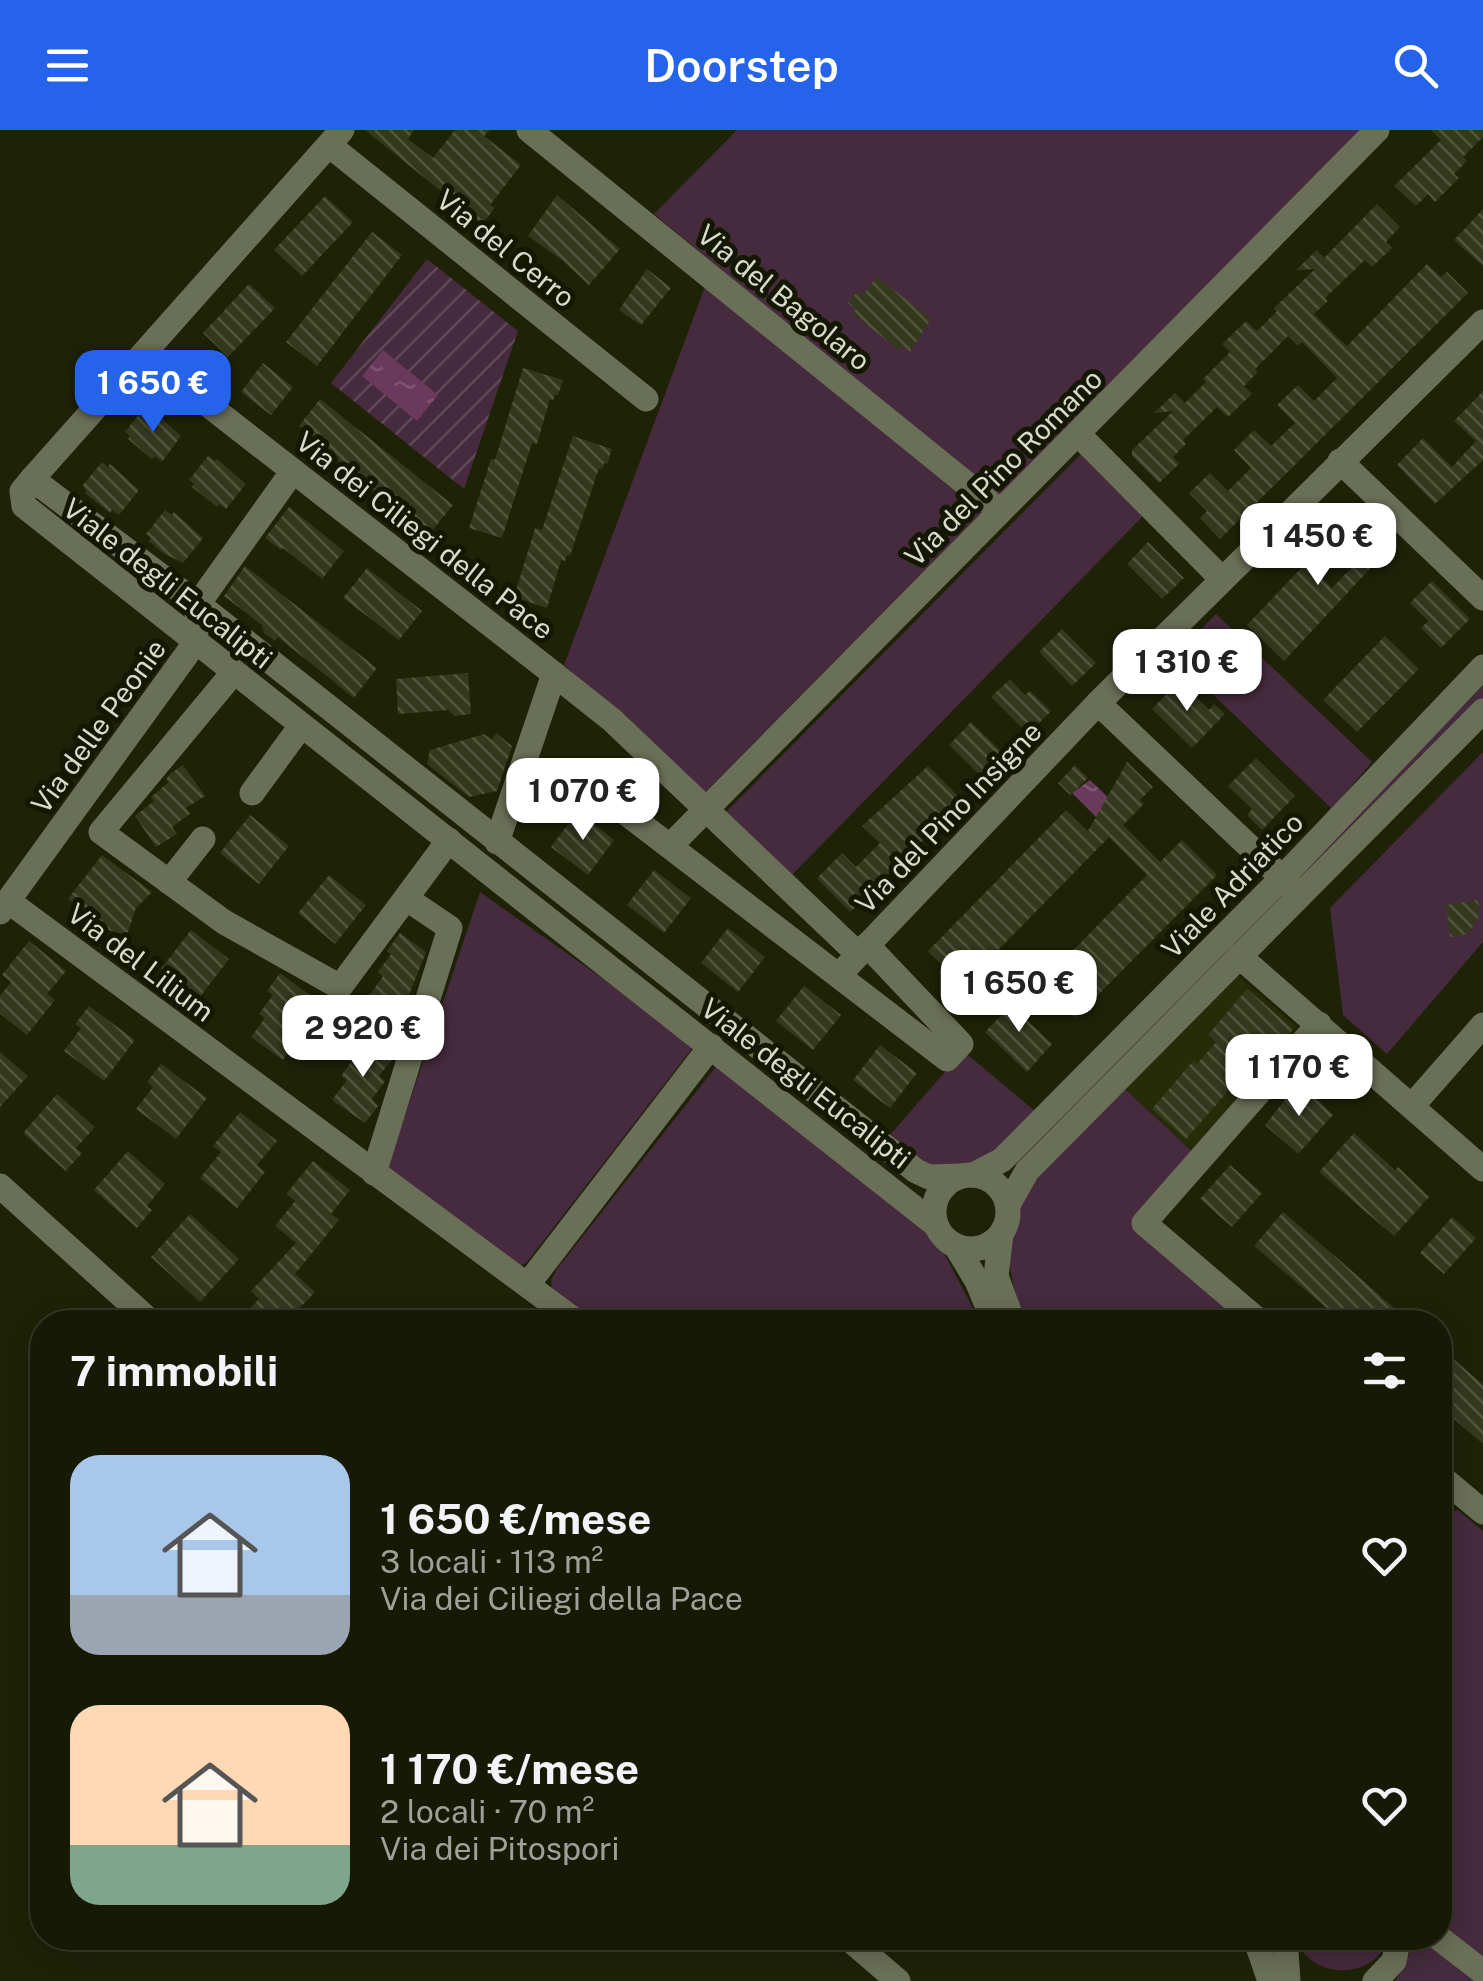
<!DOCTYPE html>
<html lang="it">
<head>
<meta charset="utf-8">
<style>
	:root { --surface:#161a05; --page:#1f230f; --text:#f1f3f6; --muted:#9ea19a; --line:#353827; --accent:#2563eb }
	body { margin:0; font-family:"Public Sans",sans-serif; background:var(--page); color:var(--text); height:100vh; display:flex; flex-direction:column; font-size:38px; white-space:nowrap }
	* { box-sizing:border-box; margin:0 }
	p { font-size:32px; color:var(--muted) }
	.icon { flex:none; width:55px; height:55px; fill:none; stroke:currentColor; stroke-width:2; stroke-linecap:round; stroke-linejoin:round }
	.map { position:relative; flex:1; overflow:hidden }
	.panel { position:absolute; left:30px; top:1180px; width:1422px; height:640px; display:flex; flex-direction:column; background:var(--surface); border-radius:40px; box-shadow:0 5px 25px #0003,0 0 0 2px var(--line) }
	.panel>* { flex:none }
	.price { position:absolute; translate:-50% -85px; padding:0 22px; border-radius:20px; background:#fff; color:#222; font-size:32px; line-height:65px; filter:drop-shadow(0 2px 5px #0008) }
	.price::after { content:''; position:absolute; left:50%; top:60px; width:30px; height:22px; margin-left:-15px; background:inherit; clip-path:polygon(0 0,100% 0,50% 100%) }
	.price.current { background:var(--accent); color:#fff }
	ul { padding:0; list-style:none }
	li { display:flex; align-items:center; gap:30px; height:250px; padding:0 40px }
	li span { display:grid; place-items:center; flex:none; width:280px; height:200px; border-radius:30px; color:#555 }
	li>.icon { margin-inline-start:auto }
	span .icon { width:120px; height:120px; fill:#fffc; stroke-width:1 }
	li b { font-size:42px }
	h2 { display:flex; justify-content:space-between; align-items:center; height:120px; padding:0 40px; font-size:42px }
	header { display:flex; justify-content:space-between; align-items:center; height:130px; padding:0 40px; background:var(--accent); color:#fff; font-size:45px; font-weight:600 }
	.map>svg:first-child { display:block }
</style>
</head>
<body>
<header><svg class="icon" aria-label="menu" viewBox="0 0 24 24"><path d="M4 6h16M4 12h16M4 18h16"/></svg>Doorstep<svg class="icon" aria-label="search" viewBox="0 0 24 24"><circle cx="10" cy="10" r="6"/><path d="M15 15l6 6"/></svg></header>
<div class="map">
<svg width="1483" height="1851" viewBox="0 0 1483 1851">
	<defs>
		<pattern id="garden-furrows" width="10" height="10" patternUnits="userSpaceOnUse" patternTransform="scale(2.5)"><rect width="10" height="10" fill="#462a3d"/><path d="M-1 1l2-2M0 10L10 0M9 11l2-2" fill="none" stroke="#604858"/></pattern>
		<pattern id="water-ripples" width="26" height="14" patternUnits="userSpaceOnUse" patternTransform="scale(2.5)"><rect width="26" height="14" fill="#693a5b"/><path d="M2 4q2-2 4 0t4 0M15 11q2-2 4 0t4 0" fill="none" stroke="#7e5671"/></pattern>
		<pattern id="building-back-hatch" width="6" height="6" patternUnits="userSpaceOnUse" patternTransform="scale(2.5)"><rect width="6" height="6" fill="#34391e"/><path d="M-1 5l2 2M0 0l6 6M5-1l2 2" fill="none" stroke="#51553d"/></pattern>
	</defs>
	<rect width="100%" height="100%" fill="#1e2207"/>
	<polygon fill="#262b08" points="1236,844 1301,900 1195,1024 1125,959"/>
	<g fill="#462a3d">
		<polygon points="737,0 1360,0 1000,368 654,84"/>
		<polygon points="706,154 982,382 705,662 564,535"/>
		<polygon points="1081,324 1144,385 790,747 726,682"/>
		<polygon points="1216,484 1372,632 1332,679 1174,527"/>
		<polygon points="1483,556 1483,569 1302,751 1297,745"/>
		<polygon points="1483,622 1483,812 1387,924 1343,885 1330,778"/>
		<polygon points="480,762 690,910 694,916 527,1132 520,1136 386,1042"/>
		<polygon points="963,921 1035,981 1004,1017 969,1038 929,1037 890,1005"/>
		<polygon points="718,934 913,1088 944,1123 980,1192 594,1192 552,1159 551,1150 557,1139"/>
		<path d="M1125,959l70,65 -62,72 112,96h-219c-51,-115 25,-159 99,-233z"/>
		<polygon points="1458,1380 1483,1401 1483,1829 1440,1796 1440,1387"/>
		<path d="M1296,1808h92c-12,43 -79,43 -92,0z"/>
		<polygon points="1412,1808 1424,1808 1480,1851 1395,1851 1409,1825"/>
	</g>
	<polygon fill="url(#garden-furrows)" points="427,129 518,201 464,359 331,253"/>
	<g fill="url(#water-ripples)">
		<polygon points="383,220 438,265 417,291 362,246"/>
		<polygon points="1090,650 1117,676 1099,682 1096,687 1072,663"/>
	</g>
	<g fill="url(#building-back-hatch)">
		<polygon points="365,0 414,0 408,9 433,28 455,0 490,0 484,6 521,35 490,75 495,78 482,94"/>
		<polygon points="1431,0 1483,0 1483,7 1463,27 1467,31 1454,44 1459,48 1435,72 1428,64 1416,76 1394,56 1441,10"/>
		<polygon points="557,65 620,119 589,155 562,130 528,106"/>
		<polygon points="325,66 353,92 302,146 274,120"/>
		<polygon points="1377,74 1400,97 1386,112 1392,118 1372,137 1365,130 1325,168 1328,171 1314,184 1340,210 1347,216 1427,134 1441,147 1447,142 1468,163 1220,409 1200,388 1207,381 1189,363 1210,343 1228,361 1251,338 1234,320 1254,300 1271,316 1295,293 1277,275 1298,255 1314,271 1337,248 1302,212 1298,216 1288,206 1255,239 1258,242 1244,256 1252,264 1228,287 1217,277 1183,310 1186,314 1173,327 1179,334 1159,353 1132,326 1132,320 1173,281 1154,283 1175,263 1185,273 1206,252 1203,249 1230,222 1222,214 1246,191 1257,201 1277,181 1274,178 1315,139 1296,140 1317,120 1324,128"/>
		<polygon points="1483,79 1483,136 1454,110"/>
		<polygon points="372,102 402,125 317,236 286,212"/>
		<polygon points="647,139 671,158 641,195 619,180"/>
		<polygon points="877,147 931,189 910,222 902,216 899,220 852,183 856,179 848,173 857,162 862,166"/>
		<polygon points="249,154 275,178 228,227 203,203"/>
		<polygon points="263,233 293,257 271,285 241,262"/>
		<polygon points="523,238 563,250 558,265 555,264 553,271 550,269 537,314 532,313 502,408 469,398 491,329 495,330"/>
		<polygon points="1483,261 1483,330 1435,374 1397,335 1423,308 1452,337 1476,311 1454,291"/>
		<polygon points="320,269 453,375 430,403 389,365 383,372 339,336 338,327 299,296"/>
		<polygon points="144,278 151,283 153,281 181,306 162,332 155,326 152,329 128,309 130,306 125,302"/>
		<polygon points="573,306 612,319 607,334 604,333 602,339 599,338 570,426 567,425 565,431 561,430 547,478 514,467 535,398 542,400"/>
		<polygon points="208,326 215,331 217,329 246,354 226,379 219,374 217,377 192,357 194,354 189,350"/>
		<polygon points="102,332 108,337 110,334 139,360 119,385 112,380 110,383 85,363 87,360 82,356"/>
		<polygon points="289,377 344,421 322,449 283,418 281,420 265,408"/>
		<polygon points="1354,377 1392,415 1284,531 1247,495 1306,433 1332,458 1357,432 1328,404"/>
		<polygon points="165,380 172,385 174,382 203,408 183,433 163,423 149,411 151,408 146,404"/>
		<polygon points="1148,412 1184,448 1162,469 1127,434"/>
		<polygon points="245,436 377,538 354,568 278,507 275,511 264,503 262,495 224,466"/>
		<polygon points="367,438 422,481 399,510 343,468"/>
		<polygon points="1432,451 1470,489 1441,518 1421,498 1428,491 1410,473"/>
		<polygon points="1062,499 1096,533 1072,556 1039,522"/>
		<polygon points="1385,506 1419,539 1357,602 1323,570"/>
		<polygon points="468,543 471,584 455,586 448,580 398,584 396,549"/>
		<polygon points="1010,549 1025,565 1030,561 1051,581 1028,604 991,567"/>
		<polygon points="1179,551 1209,580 1214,574 1225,584 1192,618 1152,579"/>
		<polygon points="971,592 1005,625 983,648 949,615"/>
		<polygon points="496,603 512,616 497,661 469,667 427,634 430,620 484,604 492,610"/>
		<polygon points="1256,628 1295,666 1262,700 1247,685 1252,679 1228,656"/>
		<polygon points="1127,632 1153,657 1140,670 1144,674 1123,695 1160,732 1182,710 1217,745 1075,888 1040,854 1147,745 1109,707 963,856 928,821 1066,680 1088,701"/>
		<polygon points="183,635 205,666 186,678 190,684 172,697 177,704 156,717 135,686 154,671 151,667 169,652 166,649 171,643"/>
		<polygon points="1075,635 1088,648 1070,665 1058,653"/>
		<polygon points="928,636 963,671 850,782 817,748 842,723 856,737 880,713 862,696"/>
		<polygon points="578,681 614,710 588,745 551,717"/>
		<polygon points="250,685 289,716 259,754 220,723"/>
		<polygon points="102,725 152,762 136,778 127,805 108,800 68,769"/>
		<polygon points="654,740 691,768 664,803 627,775"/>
		<polygon points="329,745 366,775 335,814 298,783"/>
		<polygon points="1478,770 1480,785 1468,804 1450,807 1446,775"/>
		<polygon points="728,798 765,827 738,862 701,833"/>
		<polygon points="191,800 229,829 199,868 161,839"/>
		<polygon points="400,803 426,822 409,865 412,867 407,882 401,889 369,866 383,846 378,842 391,824 387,821"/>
		<polygon points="29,811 66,841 47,864 55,870 27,905 0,884 0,866 11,852 2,845"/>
		<polygon points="280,843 311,866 298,884 304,888 291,906 297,911 283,930 251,907 265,888 259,884 273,865 267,861"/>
		<polygon points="804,856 841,885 813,920 776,891"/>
		<polygon points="1247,859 1293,899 1262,934 1256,929 1186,1009 1152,979 1193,931 1197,934 1216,912 1208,905"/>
		<polygon points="1020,866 1033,879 1025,888 1052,914 1027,942 985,902"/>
		<polygon points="89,876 135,910 104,951 64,921 81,898 75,894"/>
		<polygon points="362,906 393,928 379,946 385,951 372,969 378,976 365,993 332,970 347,950 341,946 354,928 349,924"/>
		<polygon points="880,915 917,943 890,978 853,950"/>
		<polygon points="0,922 28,946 0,977"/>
		<polygon points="161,934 207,968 176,1009 136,979 153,957 147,952"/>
		<polygon points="1299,952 1333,985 1298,1024 1265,995"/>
		<polygon points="57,964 95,997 76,1018 82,1023 66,1041 23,1003"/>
		<polygon points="240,982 277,1011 257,1035 265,1042 237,1078 200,1048 221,1022 213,1016"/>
		<polygon points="1354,1003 1395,1040 1398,1037 1429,1067 1394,1106 1319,1042"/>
		<polygon points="128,1021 165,1054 147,1076 152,1080 137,1098 94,1060"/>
		<polygon points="313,1031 350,1060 331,1084 339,1090 295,1144 315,1162 294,1184 303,1192 237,1192 259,1169 251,1161 296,1113 275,1096 295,1071 286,1064"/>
		<polygon points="1230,1035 1262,1063 1232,1097 1200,1069"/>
		<polygon points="1283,1082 1336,1127 1410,1192 1343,1192 1254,1116"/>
		<polygon points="190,1084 239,1129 200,1172 151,1127"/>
		<polygon points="1452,1087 1476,1108 1444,1144 1420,1123"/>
		<polygon points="1440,1217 1483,1255 1483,1314 1440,1277"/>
	</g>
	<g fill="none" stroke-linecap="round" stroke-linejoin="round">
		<g stroke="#6a6f57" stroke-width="25">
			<polyline points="342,0 32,349 22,361 24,376 936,1095"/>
			<polyline points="529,0 1000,381"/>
			<polyline points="329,15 646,269"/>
			<polyline points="166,242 554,544 497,712"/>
			<polyline points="1078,304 1222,449"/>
			<polyline points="1340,331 1483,468"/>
			<polyline points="32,349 198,474 916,1041 929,1047 961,1046"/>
			<polyline points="233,543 101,702 224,792 340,857 449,710"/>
			<polyline points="554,544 612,590 858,824"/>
			<polyline points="1098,573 1294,759"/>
			<polyline points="583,650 947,929 961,914 867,815"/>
			<polyline points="252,663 301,596"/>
			<polyline points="670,716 1377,0"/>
			<polyline points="169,752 203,709"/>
			<polyline points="8,771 577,1192"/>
			<polyline points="0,782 195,513 198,474 293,341"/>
			<polyline points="1239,826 1483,1039"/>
			<polyline points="840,844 1098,573 1483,192"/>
			<polyline points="1412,976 1483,895"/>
			<polyline points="374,1043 450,798 407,769"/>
			<circle cx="971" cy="1082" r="37"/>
			<polyline points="973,1045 1002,1030 1282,748 1483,537"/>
			<polyline points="0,1056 151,1192"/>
			<polyline points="1008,1075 1027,1041 1483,581"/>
			<polyline points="1001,1104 996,1146 1013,1192"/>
			<polyline points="956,1116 977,1151 994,1192"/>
			<polyline points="528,1154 711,916"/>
			<polyline points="1260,1192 1144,1093 1319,894"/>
			<polyline points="1440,1346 1483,1382"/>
			<polyline points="848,1808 898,1851"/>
			<polyline points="1255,1808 1270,1851"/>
			<polyline points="1285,1808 1288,1851"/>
			<polyline points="1439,1808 1483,1842"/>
			<polyline points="1375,1851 1394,1831 1399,1808"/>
		</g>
	</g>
	<g text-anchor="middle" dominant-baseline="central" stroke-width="10" stroke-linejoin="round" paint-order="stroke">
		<g font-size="28" fill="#d8dbcb" stroke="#151801">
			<text transform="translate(506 118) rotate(39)">Via del Cerro</text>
			<text transform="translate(784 167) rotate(39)">Via del Bagolaro</text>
			<text transform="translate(1003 337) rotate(-45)">Via del Pino Romano</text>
			<text transform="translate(425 405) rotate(38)">Via dei Ciliegi della Pace</text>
			<text transform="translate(168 453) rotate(38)">Viale degli Eucalipti</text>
			<text transform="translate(98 596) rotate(-54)">Via delle Peonie</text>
			<text transform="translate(948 687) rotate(-46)">Via del Pino Insigne</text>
			<text transform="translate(1232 755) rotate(-46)">Viale Adriatico</text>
			<text transform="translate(141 832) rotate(37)">Via del Lilium</text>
			<text transform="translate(806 953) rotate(38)">Viale degli Eucalipti</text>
		</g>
	</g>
</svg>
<b class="price current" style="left:153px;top:305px">1 650 €</b>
<b class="price" style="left:1318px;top:458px">1 450 €</b>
<b class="price" style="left:1187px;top:584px">1 310 €</b>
<b class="price" style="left:583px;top:713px">1 070 €</b>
<b class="price" style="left:1019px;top:905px">1 650 €</b>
<b class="price" style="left:363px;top:950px">2 920 €</b>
<b class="price" style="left:1299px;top:989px">1 170 €</b>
<section class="panel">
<h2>7 immobili<svg class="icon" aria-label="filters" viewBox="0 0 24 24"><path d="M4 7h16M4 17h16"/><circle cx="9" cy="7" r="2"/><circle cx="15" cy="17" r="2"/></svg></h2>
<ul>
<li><span style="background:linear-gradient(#a9c7e8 70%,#9aa5b1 0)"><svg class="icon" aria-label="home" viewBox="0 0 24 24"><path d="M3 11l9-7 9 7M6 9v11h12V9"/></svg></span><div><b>1 650 €/mese</b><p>3 locali · 113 m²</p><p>Via dei Ciliegi della Pace</p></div><svg class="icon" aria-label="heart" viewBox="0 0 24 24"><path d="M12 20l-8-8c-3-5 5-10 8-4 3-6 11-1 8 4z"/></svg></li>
<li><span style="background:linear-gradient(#ffd9b3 70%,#7fa58c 0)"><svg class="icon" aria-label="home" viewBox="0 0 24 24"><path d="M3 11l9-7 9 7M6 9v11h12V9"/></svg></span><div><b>1 170 €/mese</b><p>2 locali · 70 m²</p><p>Via dei Pitospori</p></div><svg class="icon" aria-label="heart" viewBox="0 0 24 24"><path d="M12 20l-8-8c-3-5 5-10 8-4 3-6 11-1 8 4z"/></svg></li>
</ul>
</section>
</div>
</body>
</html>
